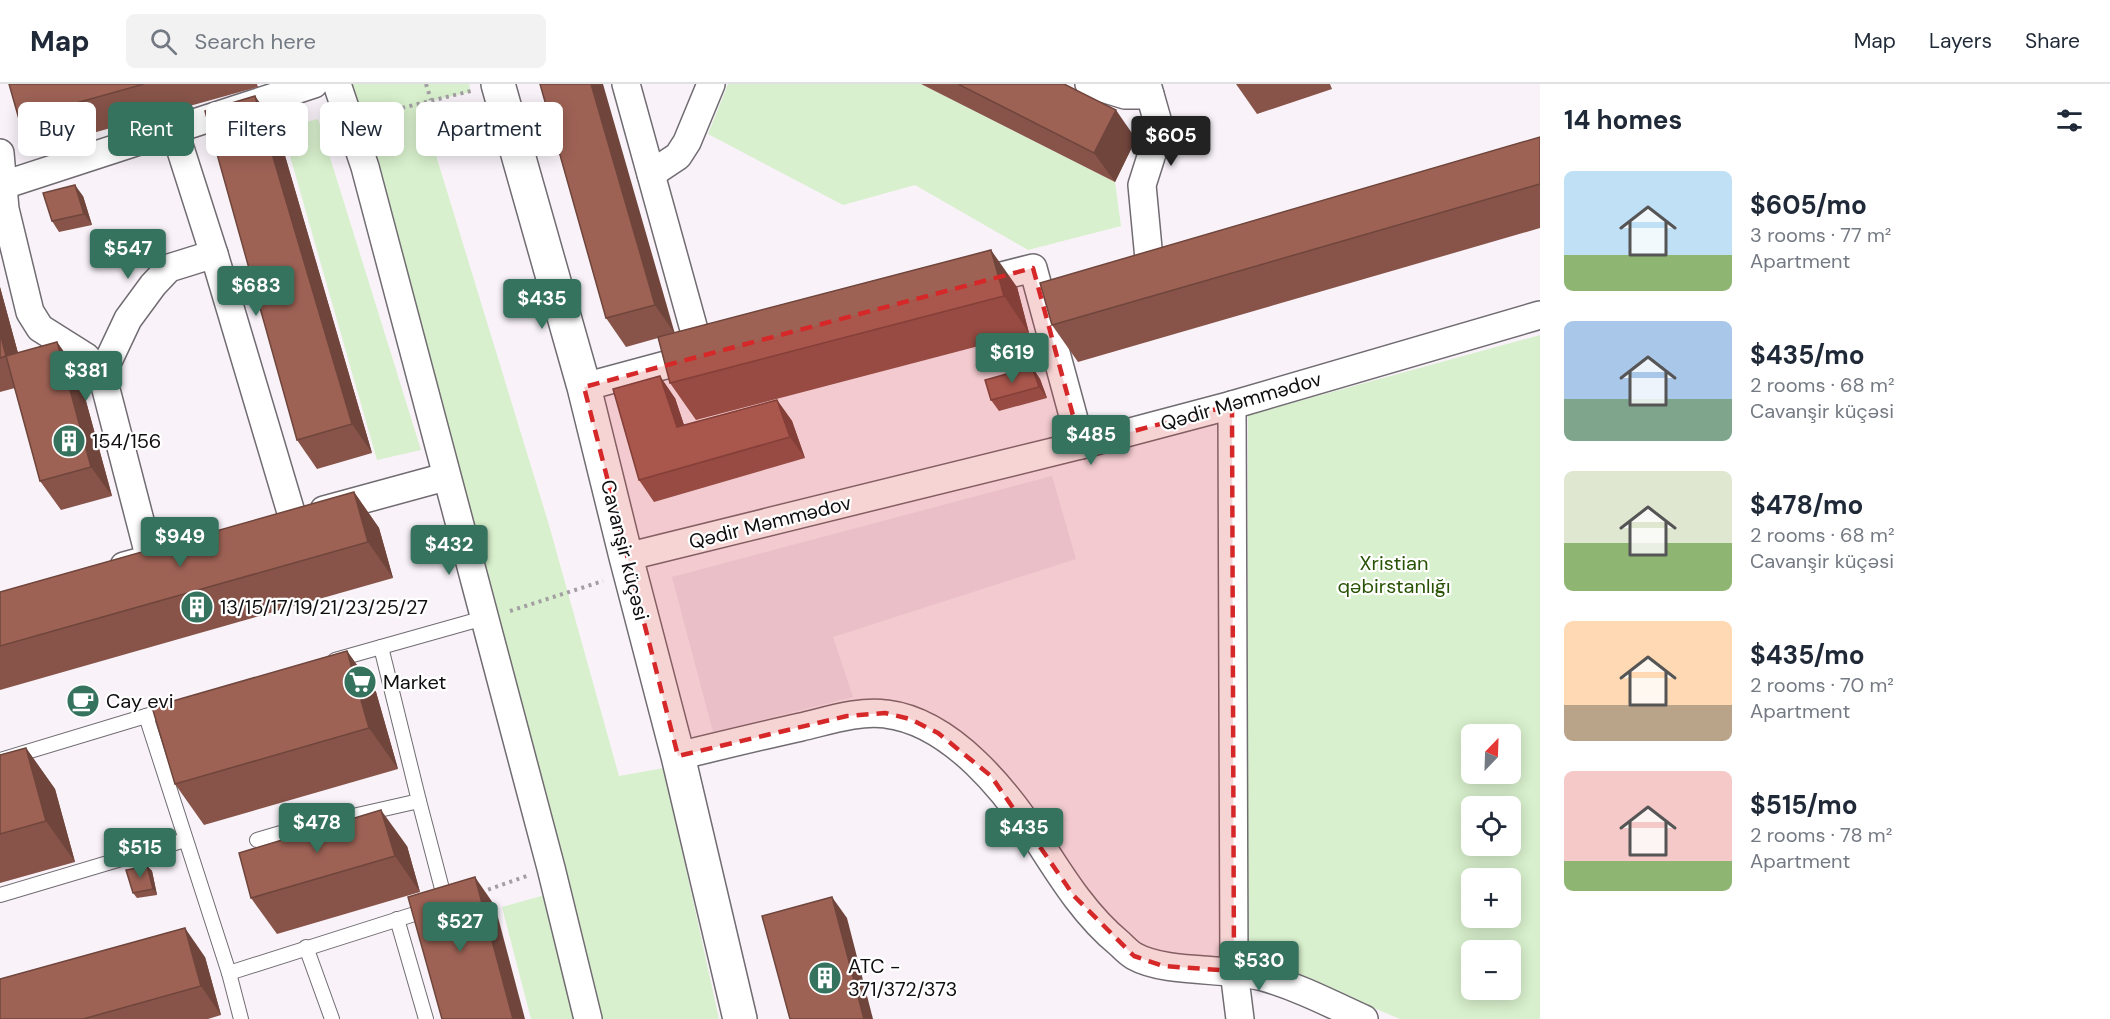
<!DOCTYPE html>
<html lang="en">
<head>
<meta charset="utf-8">
<style>
	:root { --surface:#fff; --page:#f2f2f3; --text:#1f2937; --muted:#747a83; --line:#e0e1e3; --accent:#36735e }
	body { margin:0; font-family:"DM Sans",sans-serif; background:var(--page); color:var(--text); height:100vh; display:flex; flex-direction:column; font-size:22px; white-space:nowrap }
	* { box-sizing:border-box; margin:0 }
	p { font-size:20px; color:var(--muted) }
	.icon { flex:none; width:33px; height:33px; fill:none; stroke:currentColor; stroke-width:2; stroke-linecap:round; stroke-linejoin:round }
	.map { position:relative; flex:1; overflow:hidden }
	.sheet { display:flex; flex-direction:column; background:var(--surface); width:570px }
	.sheet>* { flex:none }
	.guide { position:absolute; left:18px; top:18px; width:570px; height:54px; display:flex; gap:12px }
	.needle { width:39px; rotate:23deg }
	.fabs { position:absolute; left:1461px; top:640px; display:grid; gap:12px }
	.fabs a { display:grid; place-items:center; width:60px; height:60px; border-radius:9px; background:var(--surface); box-shadow:0 3px 15px #0003; font-size:30px }
	.price { position:absolute; translate:-50% -51px; padding:0 14px; border-radius:6px; background:var(--accent); color:#fff; font-size:20px; line-height:39px; filter:drop-shadow(0 2px 3px #0008) }
	.price::after { content:''; position:absolute; left:50%; top:36px; width:18px; height:14px; margin-left:-9px; background:inherit; clip-path:polygon(0 0,100% 0,50% 100%) }
	.price.selected { background:#222; color:#fff }
	ul { padding:0; list-style:none }
	li { display:flex; align-items:center; gap:18px; height:150px; padding:0 24px }
	li span { display:grid; place-items:center; flex:none; width:168px; height:120px; border-radius:9px; color:#555 }
	li>.icon { margin-inline-start:auto }
	span .icon { width:72px; height:72px; fill:#fffc; stroke-width:1 }
	li b { font-size:26px }
	h2 { display:flex; justify-content:space-between; align-items:center; height:72px; padding:0 24px; font-size:26px }
	.tag { padding:0 21px; border-radius:9px; background:var(--surface); box-shadow:0 3px 15px #0003; font-size:21px; line-height:54px }
	.tag.selected { background:var(--accent); color:#fff }
	header { display:flex; align-items:center; gap:36px; box-sizing:border-box; height:84px; padding:0 30px; background:var(--surface); border-bottom:2px solid var(--line) }
	header strong { font-size:28px }
	nav { display:flex; gap:33px; margin-inline-start:auto; font-size:21px }
	.search { width:420px; height:54px; background:var(--page); display:flex; align-items:center; gap:15px; box-sizing:border-box; padding:0 21px; border-radius:9px; color:var(--muted); font-size:22px }
	main { display:flex; flex:1; min-height:0 }
	.map>svg:first-child { display:block }
</style>
</head>
<body>
<header>
<strong>Map</strong>
<div class="search"><svg class="icon" aria-label="search" viewBox="0 0 24 24"><circle cx="10" cy="10" r="6"/><path d="M15 15l6 6"/></svg>Search here</div>
<nav><a>Map</a><a>Layers</a><a>Share</a></nav>
</header>
<main>
<div class="map">
<svg width="1540" height="935" viewBox="0 0 1540 935">
	<rect width="100%" height="100%" fill="#f9f3f9"/>
	<polygon fill="#f0e5f1" points="1052,392 1076,475 833,553 853,613 713,648 672,493"/>
	<g fill="#d8f0cd" fill-rule="evenodd">
		<polygon points="344,0 469,0 471,8 420,19 549,441 619,692 664,684 719,935 600,935"/>
		<polygon points="728,0 921,0 1115,98 1121,142 1028,166 915,101 843,121 708,50"/>
		<polygon points="318,35 421,366 377,376 282,44"/>
		<path d="M1540,251v684h-140l-153,-64 1,-540zM1472,651h38v39h-38zM1472,723h38v39h-38zM1472,795h38v39h-38zM1472,867h38v39h-38z"/>
		<polygon points="545,811 577,935 531,935 502,823"/>
	</g>
	<g fill="none" stroke-linecap="round" stroke-linejoin="round">
		<defs>
			<g id="lane">
				<polyline points="381,563 484,534"/>
				<polyline points="146,632 229,889 446,820 419,717"/>
				<polyline points="0,676 169,625"/>
				<polyline points="257,756 291,746 419,717 381,563 335,576"/>
				<polyline points="0,811 185,756"/>
				<polyline points="397,835 426,935"/>
				<polyline points="306,863 332,935"/>
				<polyline points="229,889 241,935"/>
			</g>
			<g id="street">
				<polyline points="337,0 365,83 551,784 588,935"/>
				<polyline points="626,0 701,271"/>
				<polyline points="1089,0 1125,11 1150,11"/>
				<polyline points="1147,0 1157,35 1157,45 1156,57 1142,101 1149,175"/>
				<polyline points="174,45 214,170 293,435"/>
				<polyline points="0,69 5,125 30,228 40,244 86,273 102,290 150,475 124,482"/>
				<polyline points="651,90 678,72 687,58 711,0"/>
				<polyline points="4,101 314,0"/>
				<polyline points="974,199 1033,184 1081,361"/>
				<polyline points="102,290 128,235 153,201 169,184 214,170"/>
				<polyline points="584,303 699,272"/>
				<polyline points="1232,321 1234,887 1240,935"/>
				<polyline points="324,426 445,393"/>
				<polyline points="626,473 1081,361 1232,321 1540,231"/>
				<path d="M678,672c41,-10 82,-20 123,-29 26,-6 59,-17 85,-13 66,8 122,79 155,131 23,36 46,72 79,99 4,4 9,9 14,12 32,18 91,11 129,21 35,10 68,27 101,42"/>
			</g>
			<polyline id="secondary" points="498,0 584,303 626,473 678,672 740,935"/>
		</defs>
		<use href="#lane" stroke="#716c72" stroke-width="16"/>
		<use href="#street" stroke="#716c72" stroke-width="30"/>
		<use href="#secondary" stroke="#716c72" stroke-width="36"/>
		<g stroke="#a29ea2" stroke-width="4" stroke-dasharray="3 4.5" stroke-linecap="butt">
			<polyline points="426,0 431,16"/>
			<polyline points="373,31 471,7"/>
			<polyline points="510,527 603,497"/>
			<polyline points="481,808 527,792"/>
		</g>
		<use href="#lane" stroke="#fff" stroke-width="14"/>
		<use href="#street" stroke="#fff" stroke-width="27"/>
		<use href="#secondary" stroke="#fff" stroke-width="33"/>
	</g>
	<g fill="#885449">
		<polygon points="9,0 257,0 258,3 39,64 19,35"/>
		<polygon points="540,0 675,249 1017,203 1029,249 696,336 670,299 658,254 626,263 606,234"/>
		<polygon points="921,0 1064,0 1136,55 1115,98"/>
		<polygon points="1236,0 1330,0 1332,5 1257,30"/>
		<polygon points="276,41 372,369 317,385 297,356"/>
		<polygon points="1540,53 1540,144 1078,278 1052,241"/>
		<polygon points="83,112 92,141 59,148 52,137"/>
		<polygon points="0,203 18,269 57,258 78,288 112,412 61,426 40,397 15,304 0,308"/>
		<polygon points="1032,283 1040,295 1047,314 999,327 991,316"/>
		<polygon points="675,314 684,341 777,316 792,337 805,374 654,418 639,396"/>
		<polygon points="354,408 379,444 393,494 0,606 0,508"/>
		<polygon points="347,567 376,608 398,685 204,741 175,700"/>
		<polygon points="26,664 55,705 75,778 0,799 0,671"/>
		<polygon points="407,762 420,808 277,850 251,814"/>
		<polygon points="147,782 152,787 157,811 137,814 133,809"/>
		<polygon points="205,873 221,931 208,935 0,935"/>
	</g>
	<g fill="#6f453c">
		<polygon points="591,0 603,0 675,250 655,221"/>
		<polygon points="255,12 276,41 372,369 352,340"/>
		<polygon points="1116,26 1136,55 1115,98 1094,69"/>
		<polygon points="75,101 83,112 92,141 84,130"/>
		<polygon points="991,166 1017,203 1029,249 1004,212"/>
		<polygon points="0,203 27,302 6,272 0,249"/>
		<polygon points="57,258 78,288 112,412 91,383"/>
		<polygon points="1032,283 1040,295 1047,314 1039,303"/>
		<polygon points="660,292 675,314 692,365 677,343"/>
		<polygon points="777,316 792,337 805,374 790,353"/>
		<polygon points="354,408 379,444 393,494 368,458"/>
		<polygon points="347,567 376,608 398,685 369,644"/>
		<polygon points="26,664 55,705 75,778 46,737"/>
		<polygon points="381,726 407,762 420,808 395,772"/>
		<polygon points="147,782 152,787 157,811 153,805"/>
		<polygon points="475,793 495,822 525,935 513,935"/>
		<polygon points="832,813 847,834 873,935 864,935"/>
		<polygon points="185,844 205,873 221,931 201,902"/>
	</g>
	<g fill="#9e6255" stroke="#6f453c" stroke-width="1.5">
		<polygon points="9,0 144,0 19,35"/>
		<polygon points="540,0 591,0 655,221 606,234"/>
		<polygon points="958,0 1064,0 1116,26 1094,69"/>
		<polygon points="255,12 352,340 297,356 205,27"/>
		<polygon points="1540,53 1540,100 1052,241 1040,199"/>
		<polygon points="75,101 84,130 52,137 43,109"/>
		<polygon points="991,166 1004,212 670,299 658,253"/>
		<polygon points="0,249 6,272 0,274"/>
		<polygon points="57,258 91,383 40,397 6,272"/>
		<polygon points="1032,283 1039,303 991,316 985,296"/>
		<polygon points="660,292 677,343 777,316 790,353 639,396 613,305"/>
		<polygon points="354,408 368,458 0,562 0,508"/>
		<polygon points="347,567 369,644 175,700 152,623"/>
		<polygon points="26,664 46,737 0,750 0,671"/>
		<polygon points="381,726 395,772 251,814 239,769"/>
		<polygon points="147,782 153,805 133,809 126,786"/>
		<polygon points="475,793 513,935 442,935 408,813"/>
		<polygon points="832,813 864,935 790,935 762,832"/>
		<polygon points="185,844 201,902 83,935 0,935 0,895"/>
	</g>
	<path fill="#d62828" fill-opacity="0.2" stroke="#d62828" stroke-width="4.5" stroke-dasharray="12 8" stroke-linejoin="round" d="M1033,184l48,177 151,-40 2,566 -71,-5 -29,-10 -60,-60 -83,-120 -53,-43 -28,-14 -25,-6 -38,3 -169,40 -94,-369z"/>
	<defs>
		<symbol id="building-disc" viewBox="-11 -11 22 22"><circle r="9.5" fill="#36735e" stroke="#fff"/><path d="M-4-6H4V6H1V3H-1V6H-4ZM-2.5-4.3h1.7v1.8h-1.7ZM.8-4.3h1.7v1.8H.8ZM-2.5-1h1.7V.8h-1.7ZM.8-1h1.7V.8H.8Z" fill="#fff"/></symbol>
		<symbol id="supermarket-disc" viewBox="-11 -11 22 22"><circle r="9.5" fill="#36735e" stroke="#fff"/><path d="M-6-5.5h2.5l.6 2H6L4.5 2H-2.5L-4.4-4H-6ZM-1.5 3.2a1.3 1.3 0 1 0 .1 0ZM3 3.2a1.3 1.3 0 1 0 .1 0Z" fill="#fff"/></symbol>
		<symbol id="cafe-disc" viewBox="-11 -11 22 22"><circle r="9.5" fill="#36735e" stroke="#fff"/><path d="M-5.5-4.5H6V0H3Q3 3.5 0 3.5H-2.5Q-5.5 3.5-5.5 0ZM3-3.2v2h1.7v-2ZM-6 4.5H4V6H-6Z" fill="#fff"/></symbol>
	</defs>
	<g fill-rule="evenodd">
		<use href="#building-disc" x="50" y="338" width="38" height="38"/>
		<use href="#building-disc" x="178" y="504" width="38" height="38"/>
		<use href="#supermarket-disc" x="341" y="579" width="38" height="38"/>
		<use href="#cafe-disc" x="64" y="598" width="38" height="38"/>
		<use href="#building-disc" x="806" y="875" width="38" height="38"/>
	</g>
	<g text-anchor="middle" dominant-baseline="central" stroke-width="4.5" stroke-linejoin="round" paint-order="stroke">
		<g font-size="20" fill="#100e10" stroke="#fff">
			<text transform="translate(1241 317) rotate(-16)">Qədir Məmmədov</text>
			<text transform="translate(770 438) rotate(-14)">Qədir Məmmədov</text>
			<text transform="translate(625 466) rotate(76)">Cavanşir küçəsi</text>
		</g>
		<g font-size="20" fill="#100e10" stroke="#fff" text-anchor="start">
			<text x="92" y="357">154/156</text>
			<text x="220" y="523">13/15/17/19/21/23/25/27</text>
			<text x="383" y="598">Market</text>
			<text x="106" y="617">Cay evi</text>
			<text x="848" y="882">ATC -<tspan x="848" dy="23">371/372/373</tspan></text>
		</g>
		<g font-size="20" fill="#295304" stroke="#fff">
			<text x="1394" y="479">Xristian<tspan x="1394" dy="23">qəbirstanlığı</tspan></text>
		</g>
	</g>
</svg>
<div class="fabs">
<a><svg class="needle" viewBox="-14 -14 28 28"><path d="M0-13l5 13h-10z" fill="#e53935"/><path d="M0 13l5-13h-10z" fill="#747a83"/></svg></a>
<a><svg class="icon" aria-label="locate" viewBox="0 0 24 24"><circle cx="12" cy="12" r="6"/><path d="M12 2v4M12 18v4M2 12h4M18 12h4"/></svg></a>
<a>+</a>
<a>−</a>
</div>
<b class="price selected" style="left:1171px;top:83px">$605</b>
<b class="price" style="left:128px;top:196px">$547</b>
<b class="price" style="left:256px;top:233px">$683</b>
<b class="price" style="left:542px;top:246px">$435</b>
<b class="price" style="left:1012px;top:300px">$619</b>
<b class="price" style="left:86px;top:318px">$381</b>
<b class="price" style="left:1091px;top:382px">$485</b>
<b class="price" style="left:180px;top:484px">$949</b>
<b class="price" style="left:449px;top:492px">$432</b>
<b class="price" style="left:317px;top:770px">$478</b>
<b class="price" style="left:1024px;top:775px">$435</b>
<b class="price" style="left:140px;top:795px">$515</b>
<b class="price" style="left:460px;top:869px">$527</b>
<b class="price" style="left:1259px;top:908px">$530</b>
<div class="guide">
<a class="tag">Buy</a>
<a class="tag selected">Rent</a>
<a class="tag">Filters</a>
<a class="tag">New</a>
<a class="tag">Apartment</a>
</div>
</div>
<section class="sheet">
<h2>14 homes<svg class="icon" aria-label="filters" viewBox="0 0 24 24"><path d="M4 7h16M4 17h16"/><circle cx="9" cy="7" r="2"/><circle cx="15" cy="17" r="2"/></svg></h2>
<ul>
<li><span style="background:linear-gradient(#bfe0f5 70%,#8fb573 0)"><svg class="icon" aria-label="home" viewBox="0 0 24 24"><path d="M3 11l9-7 9 7M6 9v11h12V9"/></svg></span><div><b>$605/mo</b><p>3 rooms · 77 m²</p><p>Apartment</p></div></li>
<li><span style="background:linear-gradient(#a9c7e8 65%,#7fa58c 0)"><svg class="icon" aria-label="home" viewBox="0 0 24 24"><path d="M3 11l9-7 9 7M6 9v11h12V9"/></svg></span><div><b>$435/mo</b><p>2 rooms · 68 m²</p><p>Cavanşir küçəsi</p></div></li>
<li><span style="background:linear-gradient(#dfe7d0 60%,#8fb573 0)"><svg class="icon" aria-label="home" viewBox="0 0 24 24"><path d="M3 11l9-7 9 7M6 9v11h12V9"/></svg></span><div><b>$478/mo</b><p>2 rooms · 68 m²</p><p>Cavanşir küçəsi</p></div></li>
<li><span style="background:linear-gradient(#ffd9b3 70%,#b9a48a 0)"><svg class="icon" aria-label="home" viewBox="0 0 24 24"><path d="M3 11l9-7 9 7M6 9v11h12V9"/></svg></span><div><b>$435/mo</b><p>2 rooms · 70 m²</p><p>Apartment</p></div></li>
<li><span style="background:linear-gradient(#f6c9c9 75%,#8fb573 0)"><svg class="icon" aria-label="home" viewBox="0 0 24 24"><path d="M3 11l9-7 9 7M6 9v11h12V9"/></svg></span><div><b>$515/mo</b><p>2 rooms · 78 m²</p><p>Apartment</p></div></li>
</ul>
</section>
</main>
</body>
</html>
